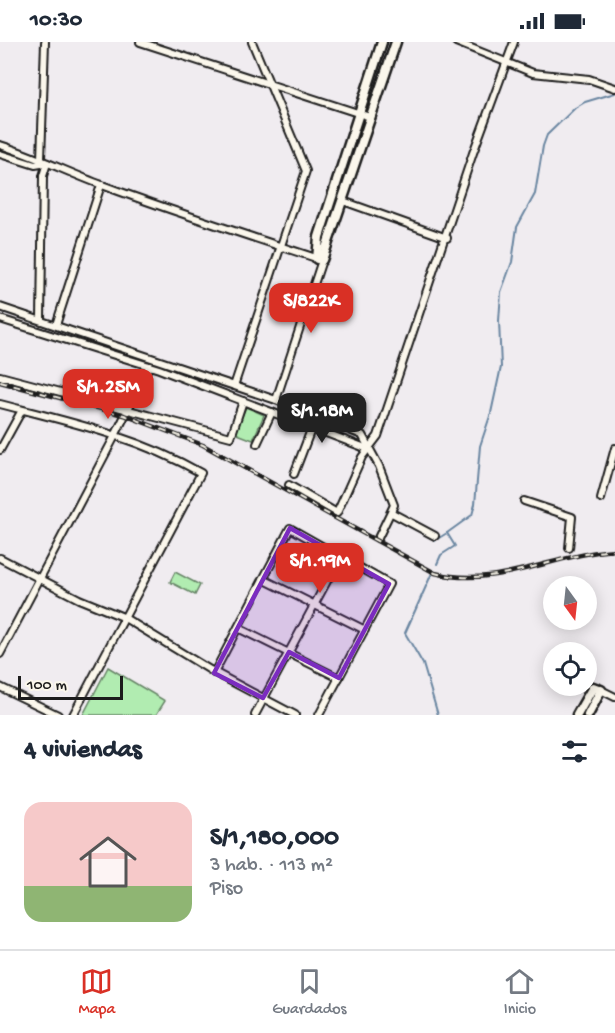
<!DOCTYPE html>
<html lang="es">
<head>
<meta charset="utf-8">
<style>
	:root { --surface:#fff; --page:#f6f6f7; --text:#1f2937; --muted:#747a83; --line:#e0e1e3; --accent:#d93025 }
	body { margin:0; font-family:"Gochi Hand",sans-serif; background:var(--page); color:var(--text); height:100vh; display:flex; flex-direction:column; font-size:22px; white-space:nowrap }
	* { box-sizing:border-box; margin:0 }
	p { font-size:20px; color:var(--muted) }
	.icon { flex:none; width:33px; height:33px; fill:none; stroke:currentColor; stroke-width:2; stroke-linecap:round; stroke-linejoin:round }
	.map { position:relative; height:673px; overflow:hidden }
	.side { display:flex; flex-direction:column; background:var(--surface); flex:1 }
	.side>* { flex:none }
	.needle { width:39px; rotate:165deg }
	.fabs { position:absolute; left:543px; top:534px; display:grid; gap:12px }
	.fabs a { display:grid; place-items:center; width:54px; height:54px; border-radius:50%; background:var(--surface); box-shadow:0 3px 15px #0003; font-size:30px }
	.scale { position:absolute; left:18px; bottom:15px; width:105px; box-sizing:border-box; padding-left:6px; border:3px solid #1c1c1c; border-top:0; font-size:16px; line-height:21px; white-space:nowrap; color:#1c1c1c; -webkit-text-stroke:4px #fbf7ec; paint-order:stroke }
	.price { position:absolute; translate:-50% -51px; padding:0 14px; border-radius:12px; background:var(--accent); color:#fff; font-size:20px; line-height:39px; filter:drop-shadow(0 2px 3px #0008) }
	.price::after { content:''; position:absolute; left:50%; top:36px; width:18px; height:14px; margin-left:-9px; background:inherit; clip-path:polygon(0 0,100% 0,50% 100%) }
	.price.active { background:#222; color:#fff }
	ul { padding:0; list-style:none }
	li { display:flex; align-items:center; gap:18px; height:150px; padding:0 24px }
	li span { display:grid; place-items:center; flex:none; width:168px; height:120px; border-radius:18px; color:#555 }
	li>.icon { margin-inline-start:auto }
	span .icon { width:72px; height:72px; fill:#fffc; stroke-width:1 }
	li b { font-size:26px }
	h2 { display:flex; justify-content:space-between; align-items:center; height:72px; padding:0 24px; font-size:26px }
	.status { display:flex; justify-content:space-between; align-items:center; height:42px; padding:0 30px; background:var(--surface); direction:ltr }
	.status svg { height:16px; fill:currentColor }
	.dock { display:flex; justify-content:space-around; align-items:center; height:84px; border-top:2px solid var(--line); background:var(--surface); font-size:16px; color:var(--muted) }
	.dock a { display:grid; justify-items:center; gap:3px }
	.dock .active { color:var(--accent) }
	.map>svg:first-child { display:block }
</style>
</head>
<body>
<div class="status"><b>10:30</b><svg viewBox="0 0 49 12"><path d="M0 12V9h3v3zM5 12V6h3v6zM10 12V3h3v9zM15 12V0h3v12zM26 1h20v11H26zM47 4h2v5h-2z"/></svg></div>
<div class="map">
<svg width="615" height="673" viewBox="0 0 615 673">
	<rect width="100%" height="100%" fill="#f0ecf0"/>
	<filter id="ink" filterUnits="userSpaceOnUse"><feTurbulence type="fractalNoise" baseFrequency=".0167" numOctaves="2"/><feDisplacementMap in="SourceGraphic" scale="12" xChannelSelector="R" yChannelSelector="G"/><feConvolveMatrix kernelMatrix="1 2 1 2 8 2 1 2 1" color-interpolation-filters="sRGB"/></filter>
	<g filter="url(#ink)">
		<g fill="#b1ecb1" stroke="#668466" stroke-width="1.5">
			<polygon points="246,365 264,373 253,398 235,391"/>
			<polygon points="175,530 200,543 195,553 170,540"/>
			<polygon points="108,625 165,659 156,673 83,673"/>
		</g>
		<g fill="none" stroke-linecap="round" stroke-linejoin="round">
			<g stroke="#6a86a1" stroke-width="2">
				<polyline points="434,499 447,491"/>
				<polyline points="437,522 441,513 455,504 447,491 472,473 475,462 480,404 491,371 501,325 499,279 501,250 512,220 517,185 535,152 543,104 547,93 575,66 585,60 615,51"/>
				<polyline points="432,531 405,591 423,622 438,673"/>
			</g>
			<defs>
				<g id="street">
					<polyline points="140,0 370,75"/>
					<polyline points="456,0 533,31 589,37 615,46"/>
					<path d="M0,103c35,11 67,27 102,40 72,27 147,51 220,75l-46,140"/>
					<polyline points="0,112 35,123 47,121 43,134 41,278"/>
					<polyline points="41,117 45,0"/>
					<polyline points="343,159 447,196"/>
					<polyline points="0,265 276,358 362,393 379,424 394,463 378,496"/>
					<polyline points="0,277 159,327 368,407"/>
					<polyline points="56,283 101,143"/>
					<polyline points="0,334 231,395 243,359"/>
					<polyline points="234,344 306,129 252,0"/>
					<path d="M0,362c70,18 138,33 201,69l-128,242"/>
					<polyline points="257,402 272,370"/>
					<polyline points="0,408 22,368"/>
					<polyline points="294,432 312,385"/>
					<polyline points="289,443 337,471 362,415 378,394 473,111 514,0"/>
					<polyline points="601,457 615,406"/>
					<polyline points="524,459 572,475 569,506"/>
					<polyline points="392,471 435,494"/>
					<polyline points="0,516 79,557 123,575 210,628 295,673"/>
					<polyline points="263,537 365,588"/>
					<polyline points="238,586 339,636"/>
					<polyline points="0,612 116,392 149,324"/>
					<polyline points="214,631 290,486 389,542 319,673"/>
					<polyline points="0,645 58,673"/>
					<polyline points="601,648 615,655"/>
					<polyline points="255,673 340,515"/>
				</g>
				<g id="secondary">
					<polyline points="317,217 319,195 382,0"/>
					<polyline points="322,218 396,0"/>
					<polyline points="577,673 593,645 601,648 588,673"/>
				</g>
			</defs>
			<use href="#street" stroke="#1c1c1c" stroke-width="10"/>
			<use href="#secondary" stroke="#1c1c1c" stroke-width="13"/>
			<use href="#street" stroke="#fbf7ec" stroke-width="6"/>
			<use href="#secondary" stroke="#fbf7ec" stroke-width="8"/>
			<defs>
				<path id="rail" d="M0,340l124,33 79,30 232,128c61,16 119,-19 180,-23"/>
			</defs>
			<use href="#rail" stroke="#1c1c1c" stroke-width="4.5"/>
			<use href="#rail" stroke="#fbf7ec" stroke-width="2" stroke-dasharray="7" stroke-linecap="butt"/>
		</g>
	</g>
	<path fill="#7b2cbf" fill-opacity="0.2" stroke="#7b2cbf" stroke-width="4.5" stroke-linejoin="round" d="M290,486l99,56 -50,94 -50,-26 -26,46 -49,-25z"/>
</svg>
<div class="fabs">
<a><svg class="needle" viewBox="-14 -14 28 28"><path d="M0-13l5 13h-10z" fill="#e53935"/><path d="M0 13l5-13h-10z" fill="#747a83"/></svg></a>
<a><svg class="icon" aria-label="locate" viewBox="0 0 24 24"><circle cx="12" cy="12" r="6"/><path d="M12 2v4M12 18v4M2 12h4M18 12h4"/></svg></a>
</div>
<div class="scale">100 m</div>
<b class="price" style="left:311px;top:292px">S/822K</b>
<b class="price" style="left:108px;top:378px">S/1.25M</b>
<b class="price active" style="left:322px;top:402px">S/1.18M</b>
<b class="price" style="left:320px;top:552px">S/1.19M</b>
</div>
<section class="side">
<h2>4 viviendas<svg class="icon" aria-label="filters" viewBox="0 0 24 24"><path d="M4 7h16M4 17h16"/><circle cx="9" cy="7" r="2"/><circle cx="15" cy="17" r="2"/></svg></h2>
<ul>
<li><span style="background:linear-gradient(#f6c9c9 70%,#8fb573 0)"><svg class="icon" aria-label="home" viewBox="0 0 24 24"><path d="M3 11l9-7 9 7M6 9v11h12V9"/></svg></span><div><b>S/1,180,000</b><p>3 hab. · 113 m²</p><p>Piso</p></div></li>
</ul>
</section>
<nav class="dock">
<a class="active"><svg class="icon" aria-label="map" viewBox="0 0 24 24"><path d="M3 6l6-2 6 2 6-2v14l-6 2-6-2-6 2zM9 4v14M15 6v14"/></svg>Mapa</a>
<a><svg class="icon" aria-label="saved" viewBox="0 0 24 24"><path d="M7 4h10v16l-5-4-5 4z"/></svg>Guardados</a>
<a><svg class="icon" aria-label="home" viewBox="0 0 24 24"><path d="M3 11l9-7 9 7M6 9v11h12V9"/></svg>Inicio</a>
</nav>
</body>
</html>
